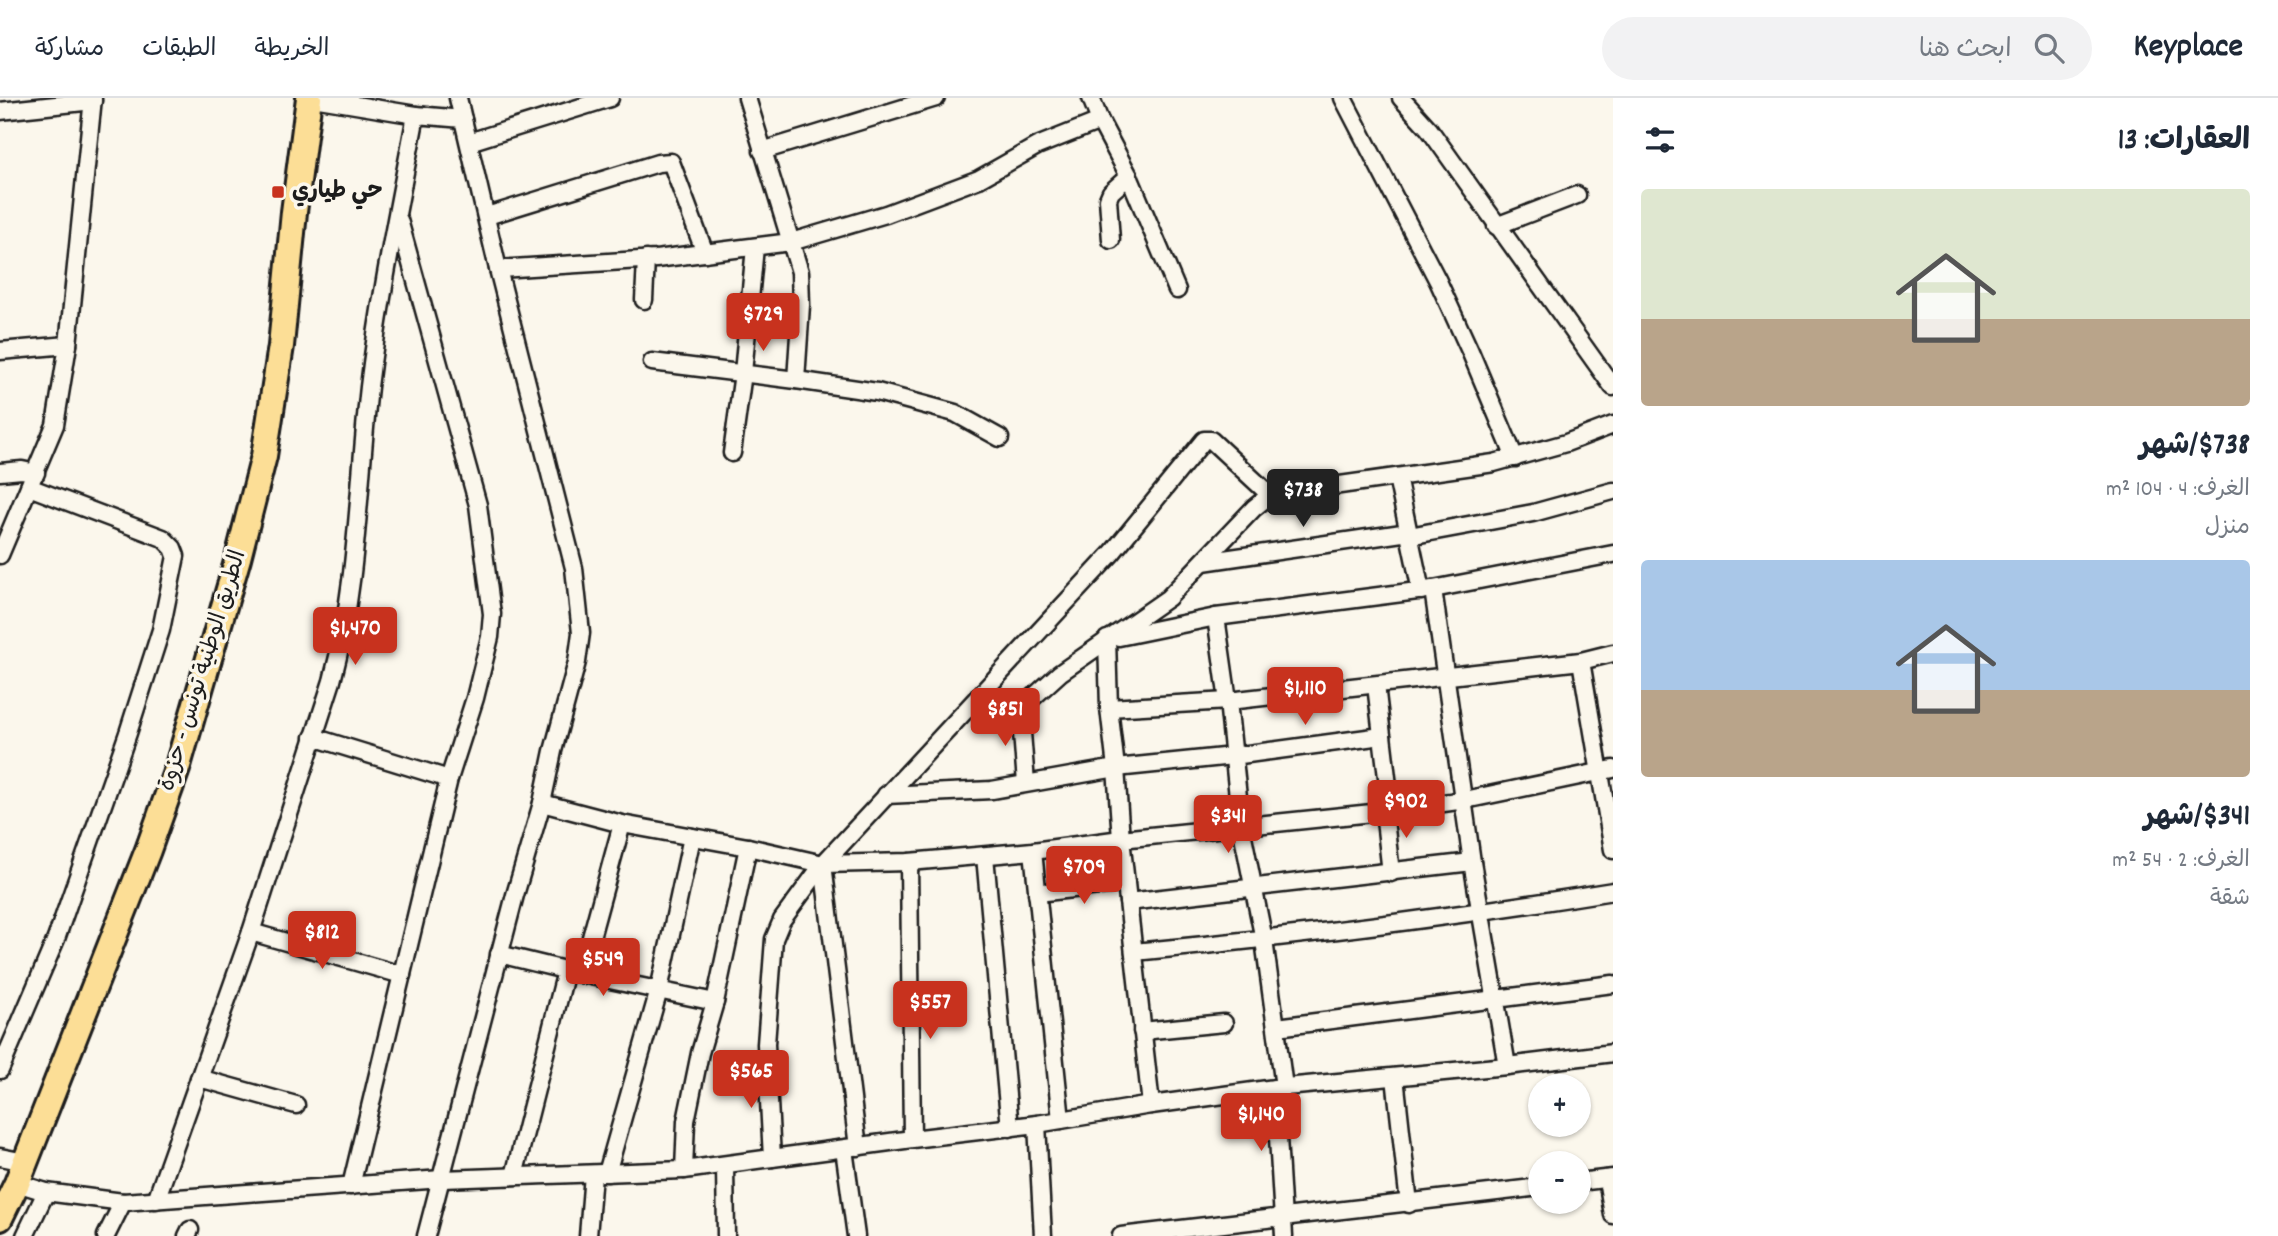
<!DOCTYPE html>
<html lang="ar">
<head>
<meta charset="utf-8">
<style>
	:root { --surface:#fff; --page:#f2f2f3; --text:#1f2937; --muted:#747a83; --line:#e0e1e3; --accent:#c8321e }
	body { margin:0; font-family:Dekko,"Playpen Sans Arabic",sans-serif; background:var(--page); color:var(--text); direction:rtl; height:100vh; display:flex; flex-direction:column; font-size:26px; white-space:nowrap }
	* { box-sizing:border-box; margin:0 }
	p { font-size:23px; color:var(--muted) }
	.icon { flex:none; width:38px; height:38px; fill:none; stroke:currentColor; stroke-width:2; stroke-linecap:round; stroke-linejoin:round }
	.map { position:relative; flex:1; overflow:hidden; direction:ltr }
	.side { display:flex; flex-direction:column; background:var(--surface); width:665px }
	.side>* { flex:none }
	.tools { position:absolute; left:1528px; top:976px; display:grid; gap:14px }
	.tools a { display:grid; place-items:center; width:63px; height:63px; border-radius:50%; background:var(--surface); box-shadow:0 2px 5px #0004; font-size:35px }
	.price { position:absolute; translate:-50% -60px; padding:0 16px; border-radius:7px; background:var(--accent); color:#fff; font-size:23px; line-height:46px; filter:drop-shadow(0 2px 4px #0008) }
	.price::after { content:''; position:absolute; left:50%; top:42px; width:21px; height:16px; margin-left:-10px; background:inherit; clip-path:polygon(0 0,100% 0,50% 100%) }
	.price.on { background:#222; color:#fff }
	ul { padding:0; list-style:none }
	li { display:grid; align-content:center; gap:14px; height:371px; padding:0 28px }
	li span { display:grid; place-items:center; height:217px; border-radius:7px; color:#555 }
	li>.icon { margin-inline-start:auto }
	span .icon { width:126px; height:126px; fill:#fffc; stroke-width:1 }
	li b { font-size:30px }
	h2 { display:flex; justify-content:space-between; align-items:center; height:84px; padding:0 28px; font-size:30px }
	header { display:flex; align-items:center; gap:42px; box-sizing:border-box; height:98px; padding:0 35px; background:var(--surface); border-bottom:2px solid var(--line) }
	header strong { font-size:33px }
	nav { display:flex; gap:38px; margin-inline-start:auto; font-size:24px }
	.search { width:490px; height:63px; background:var(--page); display:flex; align-items:center; gap:18px; box-sizing:border-box; padding:0 24px; border-radius:38px; color:var(--muted); font-size:26px }
	main { display:flex; flex:1; min-height:0 }
	.map>svg:first-child { display:block }
</style>
</head>
<body>
<header>
<strong>Keyplace</strong>
<div class="search"><svg class="icon" aria-label="search" viewBox="0 0 24 24"><circle cx="10" cy="10" r="6"/><path d="M15 15l6 6"/></svg>ابحث هنا</div>
<nav><a>الخريطة</a><a>الطبقات</a><a>مشاركة</a></nav>
</header>
<main>
<section class="side">
<h2>العقارات: 13<svg class="icon" aria-label="filters" viewBox="0 0 24 24"><path d="M4 7h16M4 17h16"/><circle cx="9" cy="7" r="2"/><circle cx="15" cy="17" r="2"/></svg></h2>
<ul>
<li><span style="background:linear-gradient(#dfe7d0 60%,#b9a48a 0)"><svg class="icon" aria-label="home" viewBox="0 0 24 24"><path d="M3 11l9-7 9 7M6 9v11h12V9"/></svg></span><div><b>$738/شهر</b><p>الغرف: 4 · 104 m²</p><p>منزل</p></div></li>
<li><span style="background:linear-gradient(#a9c7e8 60%,#b9a48a 0)"><svg class="icon" aria-label="home" viewBox="0 0 24 24"><path d="M3 11l9-7 9 7M6 9v11h12V9"/></svg></span><div><b>$341/شهر</b><p>الغرف: 2 · 54 m²</p><p>شقة</p></div></li>
</ul>
</section>
<div class="map">
<svg width="1613" height="1138" viewBox="0 0 1613 1138">
	<rect width="100%" height="100%" fill="#fbf7ec"/>
	<filter id="ink" filterUnits="userSpaceOnUse"><feTurbulence type="fractalNoise" baseFrequency=".0143" numOctaves="2"/><feDisplacementMap in="SourceGraphic" scale="14" xChannelSelector="R" yChannelSelector="G"/><feConvolveMatrix kernelMatrix="1 2 1 2 8 2 1 2 1" color-interpolation-filters="sRGB"/></filter>
	<g filter="url(#ink)">
		<g fill="none" stroke-linecap="round" stroke-linejoin="round">
			<defs>
				<g id="minor">
					<polyline points="313,0 416,17"/>
					<polyline points="747,0 800,174 801,207 796,282"/>
					<polyline points="1343,0 1438,183 1470,253 1515,360"/>
					<polyline points="1401,0 1429,31 1613,289"/>
					<polyline points="0,13 93,3"/>
					<polyline points="1100,23 1129,78 1177,192"/>
					<polyline points="469,44 610,0"/>
					<polyline points="762,53 936,0"/>
					<polyline points="487,118 658,65 671,64 705,155"/>
					<polyline points="1496,128 1577,97"/>
					<polyline points="1111,142 1108,101 1111,94 1129,78"/>
					<polyline points="498,171 656,161 791,144 886,116 979,81 1037,48 1100,23 1091,0"/>
					<polyline points="644,202 646,161"/>
					<polyline points="0,253 68,247"/>
					<polyline points="652,264 796,282 877,294 955,315 1000,340"/>
					<polyline points="732,355 743,275 755,149"/>
					<polyline points="0,374 22,372 36,375"/>
					<polyline points="1397,379 1421,493"/>
					<polyline points="1409,438 1533,415 1613,393"/>
					<polyline points="0,457 55,327 68,247 93,0"/>
					<polyline points="1203,464 1409,434"/>
					<polyline points="1433,491 1472,764 1507,968"/>
					<polyline points="1216,519 1228,603 1241,728 1264,842 1284,989"/>
					<polyline points="1119,539 1216,519 1433,491 1613,456"/>
					<polyline points="1107,541 1109,610 1116,670 1121,741 1151,1007"/>
					<polyline points="1581,563 1613,752"/>
					<polyline points="1376,587 1391,713"/>
					<polyline points="1109,610 1228,603 1581,563 1613,555"/>
					<polyline points="313,639 449,681"/>
					<polyline points="1026,685 1021,622 1021,614 1028,604 1060,575 1168,500 1254,410 1270,397 1494,365 1566,345 1613,327"/>
					<polyline points="886,697 992,692 1116,670 1233,658 1382,638"/>
					<polyline points="542,705 622,726 748,749 823,766 909,764 1033,753 1121,741 1372,715 1465,702 1613,671"/>
					<polyline points="1384,713 1391,775"/>
					<polyline points="1033,753 1061,1022"/>
					<polyline points="985,758 1010,1030"/>
					<polyline points="823,766 858,1049"/>
					<polyline points="1037,795 1126,785"/>
					<polyline points="1128,804 1472,764"/>
					<polyline points="251,834 402,877"/>
					<path d="M1134,854c160,-15 320,-35 479,-61"/>
					<polyline points="499,856 581,876 715,904"/>
					<polyline points="581,876 622,726"/>
					<polyline points="1277,929 1613,886"/>
					<polyline points="1142,933 1224,925"/>
					<polyline points="0,972 56,841 128,635 161,532 176,458 173,450 163,440 29,389"/>
					<polyline points="1395,979 1409,1106"/>
					<polyline points="199,980 296,1007"/>
					<polyline points="1275,990 1284,1138"/>
					<polyline points="1037,1026 1151,1007 1275,990 1507,968 1613,955"/>
					<polyline points="912,1041 1037,1026 1043,1138"/>
					<polyline points="844,1051 856,1138"/>
					<polyline points="0,1059 25,1064"/>
					<polyline points="772,1060 912,1041 909,764"/>
					<polyline points="725,1068 726,1138"/>
					<polyline points="684,1072 686,1023 700,955 715,904 748,749"/>
					<polyline points="607,1075 659,892 692,739"/>
					<polyline points="514,1078 566,873"/>
					<polyline points="1607,1081 1613,1117"/>
					<polyline points="1578,1084 1613,1080"/>
					<polyline points="17,1085 46,1094 123,1104 442,1081 684,1072 772,1060 766,946 774,841 782,822 823,766 1112,455 1204,342 1211,342 1270,397"/>
					<polyline points="351,1088 449,681 475,600 490,539 492,516 478,407 399,122"/>
					<path d="M156,1102l95,-268 81,-251c26,-97 26,-196 37,-294 11,-92 30,-182 47,-272l47,4"/>
					<polyline points="25,1138 46,1094"/>
					<polyline points="106,1138 123,1104"/>
					<polyline points="187,1138 190,1132"/>
					<polyline points="426,1138 515,797 542,705 553,653 577,564 581,535 574,470 498,171 458,0"/>
					<polyline points="588,1138 593,1076"/>
					<polyline points="1121,1138 1540,1089"/>
				</g>
				<polyline id="primary" points="0,1120 17,1085 148,752 177,671 238,460 264,358 281,248 294,114 309,0"/>
			</defs>
			<use href="#minor" stroke="#1c1c1c" stroke-width="21"/>
			<use href="#primary" stroke="#1c1c1c" stroke-width="30"/>
			<use href="#minor" stroke="#fbf7ec" stroke-width="16"/>
			<use href="#primary" stroke="#fcde96" stroke-width="24"/>
		</g>
	</g>
	<rect fill="#c8321e" stroke="#fbf7ec" stroke-width="2.5" x="271" y="87" width="14" height="14" rx="3.5"/>
	<g text-anchor="middle" dominant-baseline="central" stroke-width="7" stroke-linejoin="round" paint-order="stroke">
		<g font-size="23" font-weight="bold" fill="#1c1c1c" stroke="#fbf7ec" text-anchor="start">
			<text x="292" y="94">حي طياري</text>
		</g>
		<g font-size="23" fill="#1c1c1c" stroke="#fbf7ec">
			<text transform="translate(204 573) rotate(-73)">الطريق الوطنية تونس - حزوة</text>
		</g>
	</g>
</svg>
<div class="tools">
<a>+</a>
<a>−</a>
</div>
<b class="price" style="left:763px;top:255px">$729</b>
<b class="price on" style="left:1303px;top:431px">$738</b>
<b class="price" style="left:355px;top:569px">$1,470</b>
<b class="price" style="left:1305px;top:629px">$1,110</b>
<b class="price" style="left:1005px;top:650px">$851</b>
<b class="price" style="left:1406px;top:742px">$902</b>
<b class="price" style="left:1228px;top:757px">$341</b>
<b class="price" style="left:1084px;top:808px">$709</b>
<b class="price" style="left:322px;top:873px">$812</b>
<b class="price" style="left:603px;top:900px">$549</b>
<b class="price" style="left:930px;top:943px">$557</b>
<b class="price" style="left:751px;top:1012px">$565</b>
<b class="price" style="left:1261px;top:1055px">$1,140</b>
</div>
</main>
</body>
</html>
